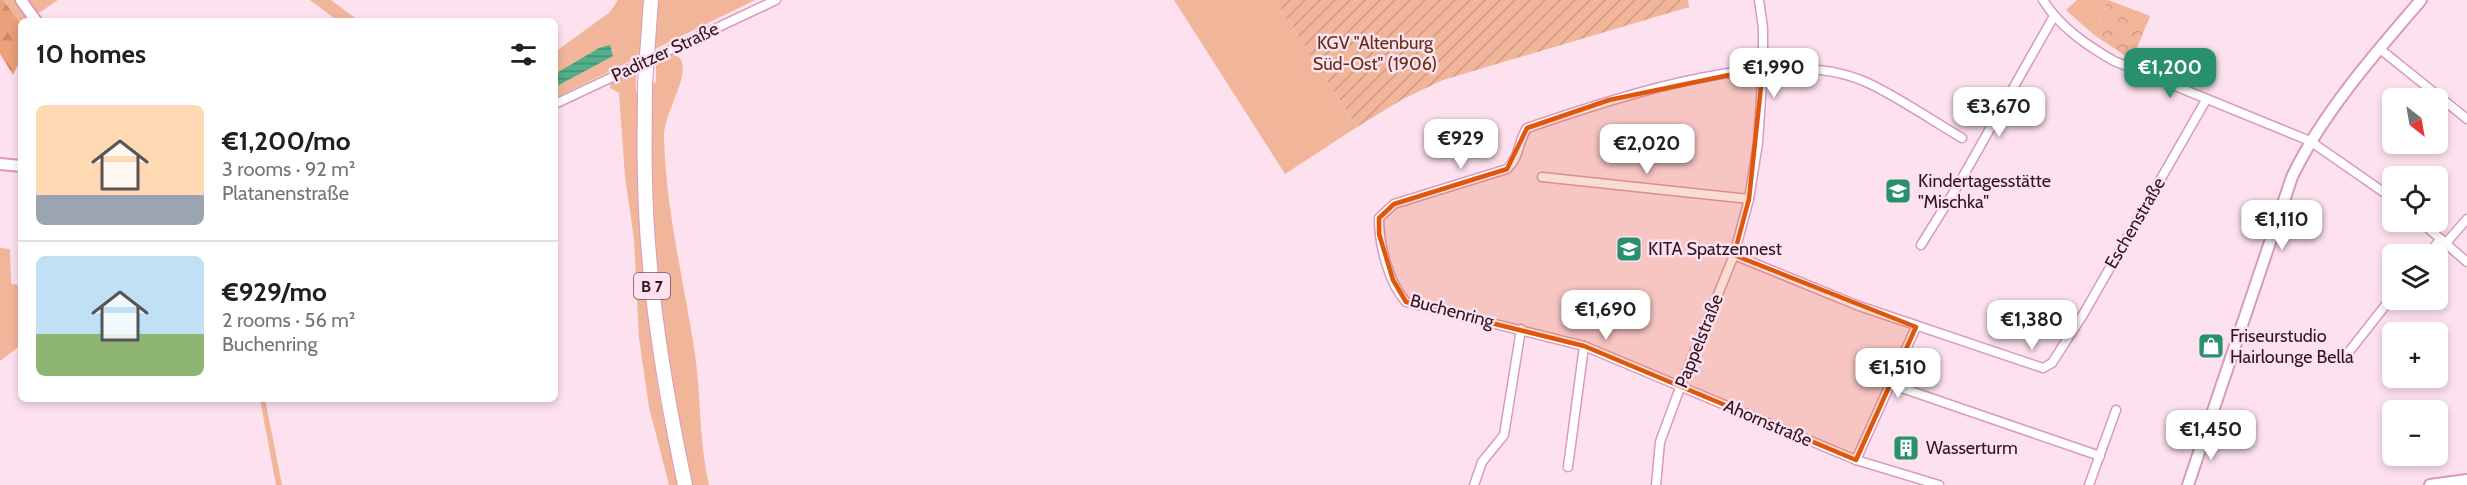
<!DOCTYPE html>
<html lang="en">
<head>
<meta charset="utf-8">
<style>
	:root { --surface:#fff; --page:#f6f6f6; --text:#202124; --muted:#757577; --line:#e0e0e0; --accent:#28906d }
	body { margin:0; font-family:Cabin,sans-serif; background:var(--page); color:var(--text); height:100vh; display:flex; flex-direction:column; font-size:22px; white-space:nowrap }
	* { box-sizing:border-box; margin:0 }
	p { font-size:20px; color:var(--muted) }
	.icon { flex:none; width:33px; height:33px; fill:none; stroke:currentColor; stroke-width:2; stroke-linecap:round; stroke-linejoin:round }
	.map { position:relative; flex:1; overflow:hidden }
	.panel { position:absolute; left:18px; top:18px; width:540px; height:384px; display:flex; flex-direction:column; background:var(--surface); border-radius:9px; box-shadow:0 3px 9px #0003 }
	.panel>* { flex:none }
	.needle { width:39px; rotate:149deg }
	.buttons { position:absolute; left:2382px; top:88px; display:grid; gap:12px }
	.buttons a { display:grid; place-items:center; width:66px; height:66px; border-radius:9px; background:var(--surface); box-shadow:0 3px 9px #0003; font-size:30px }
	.price { position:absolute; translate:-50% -51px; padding:0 14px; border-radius:12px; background:#fff; color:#222; font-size:20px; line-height:39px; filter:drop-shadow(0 2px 3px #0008) }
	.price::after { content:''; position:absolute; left:50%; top:36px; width:18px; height:14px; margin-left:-9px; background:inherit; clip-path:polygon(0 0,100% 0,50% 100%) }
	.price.selected { background:var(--accent); color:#fff }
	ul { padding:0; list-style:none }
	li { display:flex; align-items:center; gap:18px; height:150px; padding:0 18px }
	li+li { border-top:2px solid var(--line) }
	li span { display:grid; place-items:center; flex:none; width:168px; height:120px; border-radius:9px; color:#555 }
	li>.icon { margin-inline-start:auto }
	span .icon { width:72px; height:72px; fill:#fffc; stroke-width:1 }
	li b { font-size:26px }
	h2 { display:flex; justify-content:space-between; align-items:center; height:72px; padding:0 18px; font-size:26px }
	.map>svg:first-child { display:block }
</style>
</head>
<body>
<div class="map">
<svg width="2467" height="485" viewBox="0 0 2467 485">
	<defs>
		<pattern id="forest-firs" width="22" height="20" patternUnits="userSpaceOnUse" patternTransform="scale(1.5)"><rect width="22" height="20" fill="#eb9f7b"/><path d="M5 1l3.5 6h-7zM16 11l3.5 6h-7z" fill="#ca886a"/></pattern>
		<pattern id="park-crowns" width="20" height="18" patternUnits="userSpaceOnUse" patternTransform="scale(1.5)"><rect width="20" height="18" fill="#f1b599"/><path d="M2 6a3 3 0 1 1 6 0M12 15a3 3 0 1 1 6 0" fill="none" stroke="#cf9b84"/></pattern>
		<pattern id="garden-furrows" width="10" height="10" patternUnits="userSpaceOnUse" patternTransform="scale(1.5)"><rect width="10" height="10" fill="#f1b599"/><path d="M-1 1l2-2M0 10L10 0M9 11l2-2" fill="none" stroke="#cf9b84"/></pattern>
		<pattern id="water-rules" width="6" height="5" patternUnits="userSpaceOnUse" patternTransform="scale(1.5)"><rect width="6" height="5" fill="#52af8c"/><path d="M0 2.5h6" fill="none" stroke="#448d72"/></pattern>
	</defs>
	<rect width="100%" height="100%" fill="#fde1ef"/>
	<g fill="#f1b599">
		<polygon points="3,0 58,0 27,21 21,21 21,24"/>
		<polygon points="310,0 331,0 359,21 338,21"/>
		<polygon points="618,0 755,0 555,98 555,52 610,12"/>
		<polygon points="1174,0 1275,0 1357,127 1285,174"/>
		<polygon points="2077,0 2108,0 2094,35 2066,10"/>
		<path d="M669,54l10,3c14,17 -16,55 -15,81 2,73 20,144 31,216 6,43 4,88 14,131h-17c-21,-100 -38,-202 -41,-305 -1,-32 1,-64 1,-96l4,-2v-21z"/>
		<path d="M636,70v21l3,1c-1,99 4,197 19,295 5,33 14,65 20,98h-9l-20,-78 -10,-69 -5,-99 -9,-62 -6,-84 -9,-5 1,-6z"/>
		<polygon points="0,248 10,249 11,284 21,285 21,345 0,361"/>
		<polygon points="260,399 265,399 282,485 276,485"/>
	</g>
	<polygon fill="url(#forest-firs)" points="0,0 3,0 21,24 21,59 13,75 0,54"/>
	<polygon fill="url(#park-crowns)" points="2108,0 2150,16 2132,60 2094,35"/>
	<polygon fill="url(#garden-furrows)" points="1275,0 1688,0 1689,7 1443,80 1403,99 1357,127"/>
	<polygon fill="url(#water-rules)" points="610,45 613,56 555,87 555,74 599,48"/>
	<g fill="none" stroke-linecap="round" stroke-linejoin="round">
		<defs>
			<g id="minor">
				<path d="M2043,0c17,27 43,45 71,61l196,80 82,57"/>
				<polyline points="2380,49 2467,119"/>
				<polyline points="555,104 776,0"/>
				<polyline points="1542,177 1749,199"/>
				<polyline points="2421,222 2467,262"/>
				<polyline points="2446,243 2467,219"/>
				<polyline points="1921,245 1957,187 2054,16"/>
				<polyline points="1734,255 1859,306 2043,368 2052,363 2084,313 2206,100"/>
				<polyline points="2427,255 2441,239"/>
				<polyline points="2344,358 2392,297"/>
				<polyline points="1890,384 2100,456"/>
				<polyline points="1856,460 1916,327"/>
				<polyline points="1568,467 1584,346"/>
				<polyline points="1474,485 1482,462 1504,435 1521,329"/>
				<polyline points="1656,485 1660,442 1681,385 1734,255 1749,199 1758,143 1763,68 1763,28 1759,0"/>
				<path d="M1939,485l-83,-25 -272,-114 -178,-44c-18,-20 -27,-58 -27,-84l15,-14 113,-35c13,-12 11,-28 20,-41 89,-30 251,-87 341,-45 32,15 63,37 94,55"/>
				<polyline points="2089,485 2116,410"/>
			</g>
			<g id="tertiary">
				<polyline points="21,0 36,21"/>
				<polyline points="0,164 21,166"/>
				<path d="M2188,485l104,-308c29,-62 84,-125 129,-177"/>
				<polyline points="2430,485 2467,480"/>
			</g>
			<path id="trunk" d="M645,84c0,32 -1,64 0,96 2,103 19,205 40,305"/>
		</defs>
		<use href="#minor" stroke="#da9abc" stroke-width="11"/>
		<use href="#tertiary" stroke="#da9abc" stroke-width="14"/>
		<use href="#trunk" stroke="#da9abc" stroke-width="16"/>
		<use href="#minor" stroke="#fff" stroke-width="8"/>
		<use href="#tertiary" stroke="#fff" stroke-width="10"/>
		<use href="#trunk" stroke="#fff" stroke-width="14"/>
		<defs>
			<polyline id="trunk-bridge" points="645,84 651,0"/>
		</defs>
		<use href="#trunk-bridge" stroke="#da9abc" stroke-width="16" stroke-linecap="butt"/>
		<use href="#trunk-bridge" stroke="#fff" stroke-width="14"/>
	</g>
	<path fill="#df560d" fill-opacity="0.2" stroke="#df560d" stroke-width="4.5" stroke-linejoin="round" d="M1763,68l-14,131 -15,56 182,72 -60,133 -272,-114 -178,-44 -13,-22 -14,-46v-16l15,-14 113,-35 20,-41 82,-28z"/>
	<defs>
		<symbol id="school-square" viewBox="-11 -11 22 22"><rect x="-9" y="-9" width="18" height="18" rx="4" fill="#28906d" stroke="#fde1ef"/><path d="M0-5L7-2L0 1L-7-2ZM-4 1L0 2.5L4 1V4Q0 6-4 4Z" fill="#fff"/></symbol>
		<symbol id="shop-square" viewBox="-11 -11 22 22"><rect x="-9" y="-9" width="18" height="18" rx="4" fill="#28906d" stroke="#fde1ef"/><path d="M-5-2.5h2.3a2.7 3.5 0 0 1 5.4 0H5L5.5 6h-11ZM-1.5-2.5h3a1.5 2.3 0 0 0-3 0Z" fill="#fff"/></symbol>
		<symbol id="building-square" viewBox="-11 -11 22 22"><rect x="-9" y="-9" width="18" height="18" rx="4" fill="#28906d" stroke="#fde1ef"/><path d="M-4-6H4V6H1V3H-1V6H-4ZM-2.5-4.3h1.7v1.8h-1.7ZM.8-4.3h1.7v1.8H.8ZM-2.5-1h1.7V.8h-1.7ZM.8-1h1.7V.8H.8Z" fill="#fff"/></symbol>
	</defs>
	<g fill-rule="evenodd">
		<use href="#school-square" x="1883" y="176" width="30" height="30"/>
		<use href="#school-square" x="1614" y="234" width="30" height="30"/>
		<use href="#shop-square" x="2196" y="331" width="30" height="30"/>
		<use href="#building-square" x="1891" y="433" width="30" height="30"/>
	</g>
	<g text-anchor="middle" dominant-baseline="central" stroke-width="5" stroke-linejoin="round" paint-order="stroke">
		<rect fill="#fde1ef" stroke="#6c5360" stroke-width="1.5" x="634" y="273" width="36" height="26" rx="4.5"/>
		<g font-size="16" font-weight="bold" fill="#2e1623">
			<text x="652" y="286">B 7</text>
		</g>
		<g font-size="18" fill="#602f15" stroke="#fde1ef">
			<text x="1375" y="43">KGV "Altenburg<tspan x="1375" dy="21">Süd-Ost" (1906)</tspan></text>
		</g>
		<g font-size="18" fill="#2e1623" stroke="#fde1ef">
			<text transform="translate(665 52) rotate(-25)">Paditzer Straße</text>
			<text transform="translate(2135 223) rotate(-60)">Eschenstraße</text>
			<text transform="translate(1452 311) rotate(15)">Buchenring</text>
			<text transform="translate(1699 341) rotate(-68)">Pappelstraße</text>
			<text transform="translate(1768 423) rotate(23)">Ahornstraße</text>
		</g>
		<g font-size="18" fill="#2e1623" stroke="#fde1ef" text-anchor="start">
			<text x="1918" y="181">Kindertagesstätte<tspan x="1918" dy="21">"Mischka"</tspan></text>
			<text x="1648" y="249">KITA Spatzennest</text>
			<text x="2230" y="336">Friseurstudio<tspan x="2230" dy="21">Hairlounge Bella</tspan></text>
			<text x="1926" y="448">Wasserturm</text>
		</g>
	</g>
</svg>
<div class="buttons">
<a><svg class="needle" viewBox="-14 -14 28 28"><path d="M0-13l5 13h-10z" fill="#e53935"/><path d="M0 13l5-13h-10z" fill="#757577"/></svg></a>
<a><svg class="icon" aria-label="locate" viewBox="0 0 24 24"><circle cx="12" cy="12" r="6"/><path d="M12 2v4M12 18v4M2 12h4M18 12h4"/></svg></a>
<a><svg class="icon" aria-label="layers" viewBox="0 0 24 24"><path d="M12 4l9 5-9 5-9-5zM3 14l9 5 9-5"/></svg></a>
<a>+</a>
<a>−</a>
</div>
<b class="price" style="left:1774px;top:99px">€1,990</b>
<b class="price selected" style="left:2170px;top:99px">€1,200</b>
<b class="price" style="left:1999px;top:138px">€3,670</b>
<b class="price" style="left:1461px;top:170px">€929</b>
<b class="price" style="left:1647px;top:175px">€2,020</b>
<b class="price" style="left:2282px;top:251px">€1,110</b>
<b class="price" style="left:1606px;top:341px">€1,690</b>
<b class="price" style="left:2032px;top:351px">€1,380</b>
<b class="price" style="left:1898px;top:399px">€1,510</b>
<b class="price" style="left:2211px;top:461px">€1,450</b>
<section class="panel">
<h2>10 homes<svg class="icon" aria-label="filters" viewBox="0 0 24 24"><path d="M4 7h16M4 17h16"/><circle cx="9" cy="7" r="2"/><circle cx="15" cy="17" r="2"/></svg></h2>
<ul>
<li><span style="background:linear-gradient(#ffd9b3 75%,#9aa5b1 0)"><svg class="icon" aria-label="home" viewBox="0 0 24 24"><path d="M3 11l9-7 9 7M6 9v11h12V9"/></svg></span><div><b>€1,200/mo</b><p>3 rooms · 92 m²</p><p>Platanenstraße</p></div></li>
<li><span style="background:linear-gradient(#bfe0f5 65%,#8fb573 0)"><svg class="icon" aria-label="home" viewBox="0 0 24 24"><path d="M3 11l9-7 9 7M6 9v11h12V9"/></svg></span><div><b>€929/mo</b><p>2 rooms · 56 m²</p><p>Buchenring</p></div></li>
</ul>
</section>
</div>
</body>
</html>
